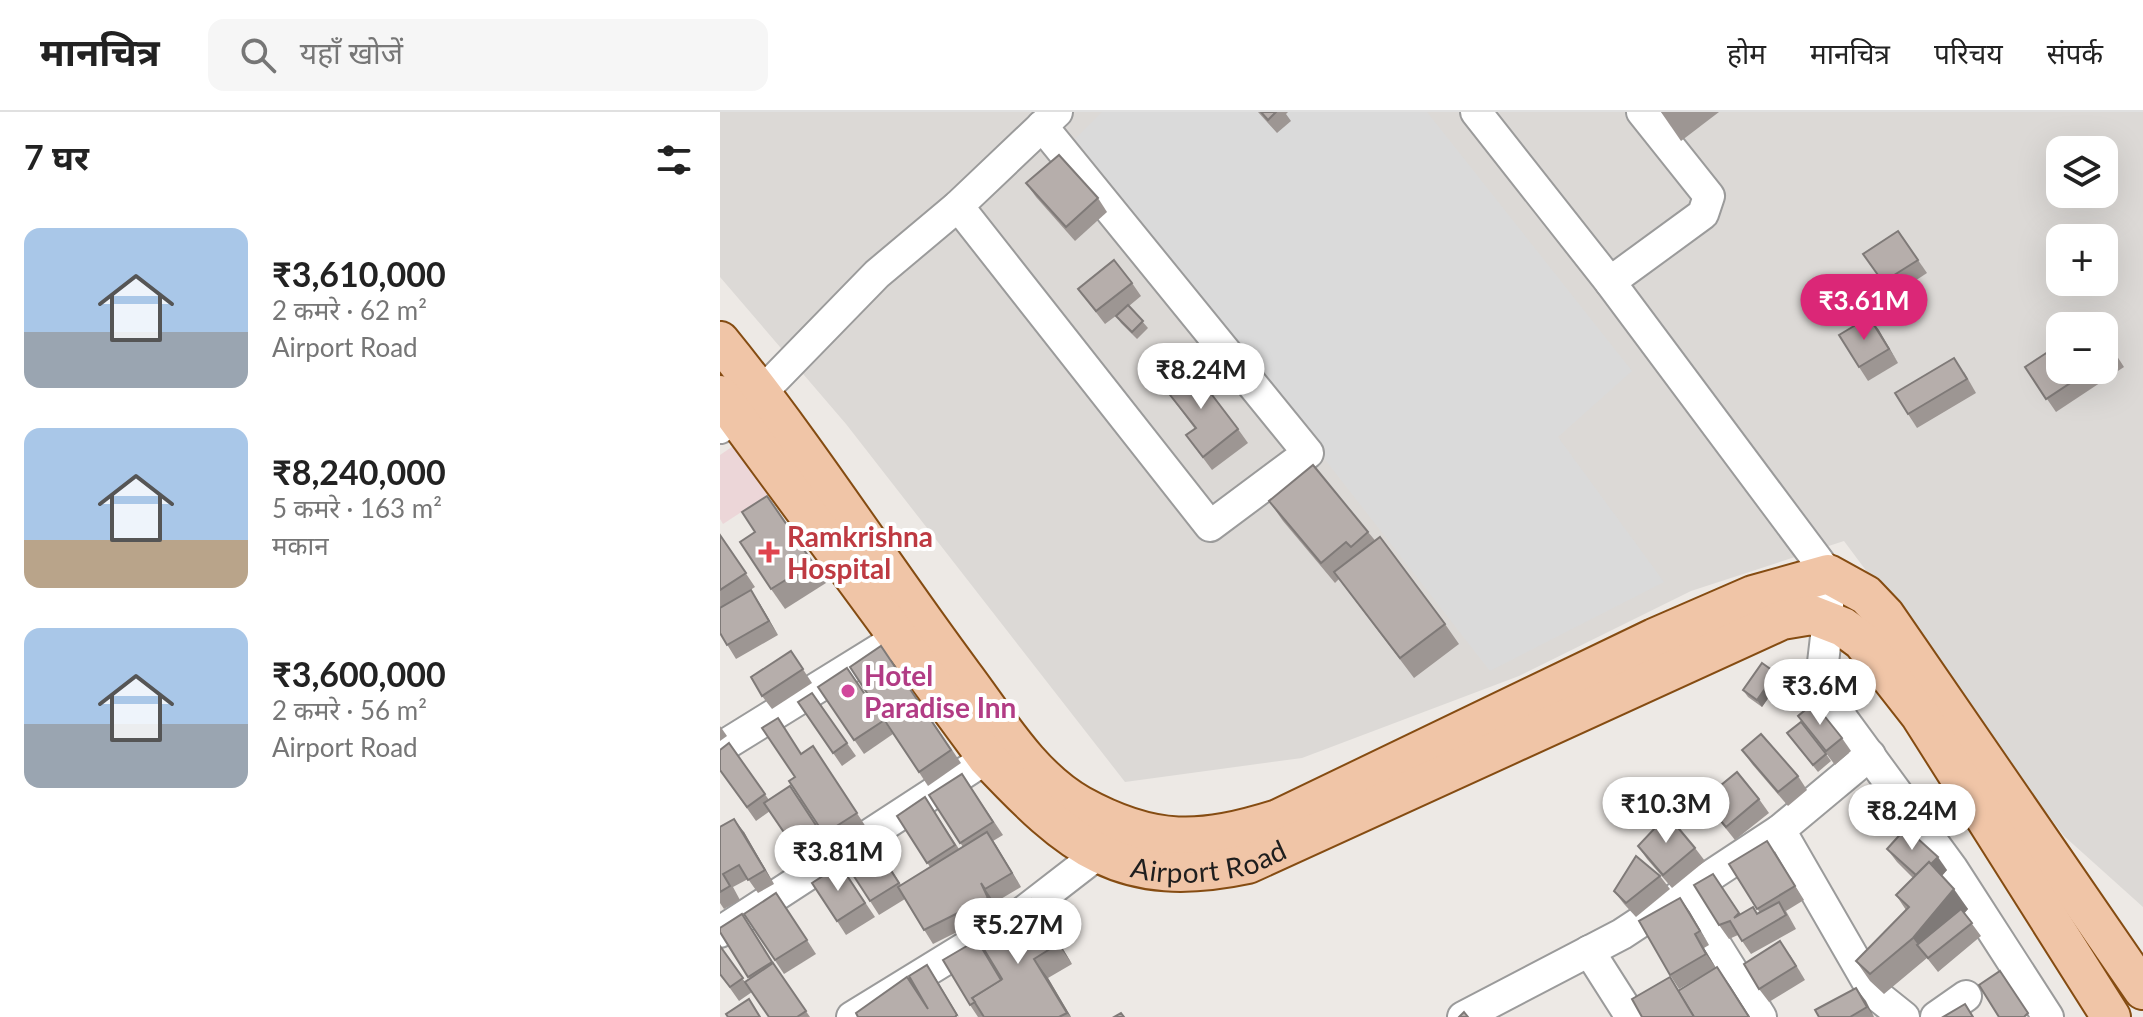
<!DOCTYPE html>
<html lang="hi">
<head>
<meta charset="utf-8">
<style>
	:root { --surface:#fff; --page:#f6f6f6; --text:#222; --muted:#767676; --line:#e0e0e0; --accent:#db2777 }
	body { margin:0; font-family:Lato,"Noto Sans Devanagari",sans-serif; background:var(--page); color:var(--text); height:100vh; display:flex; flex-direction:column; font-size:30px; white-space:nowrap }
	* { box-sizing:border-box; margin:0 }
	p { font-size:26px; color:var(--muted) }
	.icon { flex:none; width:44px; height:44px; fill:none; stroke:currentColor; stroke-width:2; stroke-linecap:round; stroke-linejoin:round }
	.map { position:relative; flex:1; overflow:hidden }
	.side { display:flex; flex-direction:column; background:var(--surface); width:720px }
	.side>* { flex:none }
	.controls { position:absolute; left:1326px; top:24px; display:grid; gap:16px }
	.controls a { display:grid; place-items:center; width:72px; height:72px; border-radius:16px; background:var(--surface); box-shadow:0 8px 32px #0002; font-size:40px }
	.price { position:absolute; translate:-50% -68px; padding:0 18px; border-radius:28px; background:#fff; color:#222; font-size:26px; line-height:52px; filter:drop-shadow(0 2px 4px #0008) }
	.price::after { content:''; position:absolute; left:50%; top:48px; width:24px; height:18px; margin-left:-12px; background:inherit; clip-path:polygon(0 0,100% 0,50% 100%) }
	.price.on { background:var(--accent); color:#fff }
	ul { padding:0; list-style:none }
	li { display:flex; align-items:center; gap:24px; height:200px; padding:0 24px }
	li span { display:grid; place-items:center; flex:none; width:224px; height:160px; border-radius:16px; color:#555 }
	li>.icon { margin-inline-start:auto }
	span .icon { width:96px; height:96px; fill:#fffc; stroke-width:1 }
	li b { font-size:34px }
	h2 { display:flex; justify-content:space-between; align-items:center; height:96px; padding:0 24px; font-size:34px }
	header { display:flex; align-items:center; gap:48px; box-sizing:border-box; height:112px; padding:0 40px; background:var(--surface); border-bottom:2px solid var(--line) }
	header strong { font-size:38px }
	nav { display:flex; gap:44px; margin-inline-start:auto; font-size:28px }
	.search { width:560px; height:72px; background:var(--page); display:flex; align-items:center; gap:20px; box-sizing:border-box; padding:0 28px; border-radius:16px; color:var(--muted); font-size:30px }
	main { display:flex; flex:1; min-height:0 }
	.map>svg:first-child { display:block }
</style>
</head>
<body>
<header>
<strong>मानचित्र</strong>
<div class="search"><svg class="icon" aria-label="search" viewBox="0 0 24 24"><circle cx="10" cy="10" r="6"/><path d="M15 15l6 6"/></svg>यहाँ खोजें</div>
<nav><a>होम</a><a>मानचित्र</a><a>परिचय</a><a>संपर्क</a></nav>
</header>
<main>
<section class="side">
<h2>7 घर<svg class="icon" aria-label="filters" viewBox="0 0 24 24"><path d="M4 7h16M4 17h16"/><circle cx="9" cy="7" r="2"/><circle cx="15" cy="17" r="2"/></svg></h2>
<ul>
<li><span style="background:linear-gradient(#a9c7e8 65%,#9aa5b1 0)"><svg class="icon" aria-label="home" viewBox="0 0 24 24"><path d="M3 11l9-7 9 7M6 9v11h12V9"/></svg></span><div><b>₹3,610,000</b><p>2 कमरे · 62 m²</p><p>Airport Road</p></div></li>
<li><span style="background:linear-gradient(#a9c7e8 70%,#b9a48a 0)"><svg class="icon" aria-label="home" viewBox="0 0 24 24"><path d="M3 11l9-7 9 7M6 9v11h12V9"/></svg></span><div><b>₹8,240,000</b><p>5 कमरे · 163 m²</p><p>मकान</p></div></li>
<li><span style="background:linear-gradient(#a9c7e8 60%,#9aa5b1 0)"><svg class="icon" aria-label="home" viewBox="0 0 24 24"><path d="M3 11l9-7 9 7M6 9v11h12V9"/></svg></span><div><b>₹3,600,000</b><p>2 कमरे · 56 m²</p><p>Airport Road</p></div></li>
</ul>
</section>
<div class="map">
<svg width="1423" height="905" viewBox="0 0 1423 905">
	<rect width="100%" height="100%" fill="#ede9e5"/>
	<polygon fill="#ecd6d8" points="19,330 52,380 3,412 0,407 0,343"/>
	<path fill="#dcd9d6" fill-rule="evenodd" d="M0,0h1423v795l-79,-71 -220,-295 -153,50 -172,85 -217,82 -177,24 -279,-358 -126,-147zM1340,38h44v44h-44zM1340,126h44v44h-44zM1340,214h44v44h-44z"/>
	<polygon fill="#dadada" points="382,0 707,0 912,259 838,325 944,470 770,559 355,27"/>
	<g fill="none" stroke-linecap="round" stroke-linejoin="round">
		<defs>
			<g id="minor">
				<polyline points="756,0 890,170 1108,462 1108,508 1100,576 1232,756 1328,905"/>
				<polyline points="238,94 490,414 588,341 322,14"/>
				<polyline points="890,170 983,102 989,84 922,0"/>
				<polyline points="0,316 42,280 157,162 238,94 337,0"/>
				<polyline points="0,636 168,532"/>
				<polyline points="1060,718 1154,881 1184,905"/>
				<polyline points="964,782 1041,905"/>
				<polyline points="0,820 267,646"/>
				<polyline points="869,839 911,905"/>
				<polyline points="132,905 303,800 378,742"/>
				<polyline points="743,905 902,822 1060,718 1150,643"/>
				<polyline points="1216,905 1246,884"/>
			</g>
			<g id="major">
				<path d="M0,229c87,107 161,224 243,334 34,45 67,102 117,130 74,41 121,38 198,14l376,-181 99,-43 75,-21 38,21 19,20 258,375"/>
				<path id="s1" d="M0,283l267,363c84,89 134,133 261,106l534,-244 30,-5 31,12 19,14 58,74 191,302"/>
			</g>
		</defs>
		<use href="#minor" stroke="#9b9b9b" stroke-width="34"/>
		<use href="#major" stroke="#854c12" stroke-width="42"/>
		<use href="#minor" stroke="#fff" stroke-width="30"/>
		<use href="#major" stroke="#f0c5a7" stroke-width="38"/>
	</g>
	<g fill="#9d9693">
		<polygon points="538,0 568,0 566,2 571,9 557,21"/>
		<polygon points="941,0 999,0 961,29"/>
		<polygon points="306,71 378,86 387,100 355,129 316,85"/>
		<polygon points="1178,119 1207,161 1172,184 1163,170"/>
		<polygon points="412,171 421,184 409,194 428,216 417,227 401,211 396,204 397,203 385,212 358,177"/>
		<polygon points="1149,205 1178,251 1148,269 1139,255"/>
		<polygon points="1384,224 1404,255 1336,300 1305,255 1340,258 1384,258"/>
		<polygon points="1244,260 1256,281 1197,316 1188,302"/>
		<polygon points="443,274 518,317 528,331 492,358 466,323 475,317"/>
		<polygon points="47,384 106,471 65,497 51,477 35,420"/>
		<polygon points="549,389 648,420 725,512 739,532 694,566 619,467 615,471 563,409"/>
		<polygon points="0,423 35,475 24,482 40,492 58,523 16,547 0,521"/>
		<polygon points="161,534 241,651 208,674 130,555"/>
		<polygon points="71,539 92,571 52,597 42,584"/>
		<polygon points="127,556 173,622 144,642 98,575"/>
		<polygon points="1061,568 1042,595 1028,585 1023,578"/>
		<polygon points="92,581 136,644 122,654 78,590"/>
		<polygon points="1078,604 1122,626 1131,639 1115,653"/>
		<polygon points="0,614 7,624 0,629"/>
		<polygon points="1067,621 1106,642 1111,649 1098,660"/>
		<polygon points="9,631 49,688 80,687 111,735 85,751 50,699 36,709 0,658"/>
		<polygon points="93,634 146,715 114,735 69,669 75,665 82,641"/>
		<polygon points="1022,638 1078,664 1087,678 1068,694 1032,652"/>
		<polygon points="242,662 283,723 273,729 301,775 274,791 272,787 277,800 213,832 185,787 159,803 150,789 157,734 181,773 210,755 177,704 205,685 239,737 243,735 209,683"/>
		<polygon points="1039,687 1049,701 1015,728 983,688"/>
		<polygon points="0,715 24,720 54,772 38,781 28,767 13,775 20,788 4,797 0,791"/>
		<polygon points="918,734 975,736 985,749 952,776 927,747"/>
		<polygon points="1167,737 1227,758 1222,764 1248,797 1244,801 1261,824 1218,860 1207,846 1164,882 1150,869 1136,849 1186,798 1176,783 1193,766 1177,750"/>
		<polygon points="1056,743 1084,788 1066,799 1076,817 1031,842 1018,823 1009,827 999,813 1020,802 1040,801 1009,752"/>
		<polygon points="120,753 155,805 126,823 117,809"/>
		<polygon points="940,764 950,777 916,805 904,792 894,779"/>
		<polygon points="960,786 989,833 984,836 996,856 959,877 950,863"/>
		<polygon points="65,794 96,842 64,862 24,802"/>
		<polygon points="22,802 57,857 90,905 49,905 32,880 19,889 0,862 0,834 25,870 30,867 0,820"/>
		<polygon points="325,807 352,852 328,866 351,905 258,905 250,893 266,841"/>
		<polygon points="1070,843 1085,868 1049,890 1039,877"/>
		<polygon points="1136,876 1154,905 1099,905"/>
	</g>
	<g fill="#7f7a78">
		<polygon points="1149,205 1159,218 1178,251 1169,237"/>
		<polygon points="31,478 40,492 58,523 49,509"/>
		<polygon points="1056,561 1061,568 1042,595 1037,588"/>
		<polygon points="14,707 24,720 54,772 45,758"/>
		<polygon points="267,720 276,733 301,775 292,761"/>
		<polygon points="1218,745 1227,758 1208,779 1198,766"/>
		<polygon points="261,771 272,787 277,800 268,786"/>
		<polygon points="1234,777 1248,797 1207,845 1193,826"/>
		<polygon points="960,786 970,800 989,833 980,819"/>
		<polygon points="311,787 325,807 352,852 338,832"/>
		<polygon points="975,822 984,836 996,856 986,842"/>
		<polygon points="314,847 328,866 351,905 347,901"/>
		<polygon points="207,853 216,867 239,905 237,903"/>
		<polygon points="997,855 1011,875 1030,905 1029,905"/>
		<polygon points="1136,876 1146,889 1154,905 1147,895"/>
	</g>
	<g fill="#b6aeab" stroke="#7f7a78" stroke-width="2">
		<polygon points="541,0 556,0 548,8"/>
		<polygon points="339,43 378,86 346,115 306,71"/>
		<polygon points="1178,119 1198,148 1163,170 1143,142"/>
		<polygon points="394,148 412,171 376,199 358,177"/>
		<polygon points="408,193 423,209 412,220 396,204"/>
		<polygon points="1149,205 1169,237 1139,255 1119,223"/>
		<polygon points="1384,225 1395,242 1384,249"/>
		<polygon points="1340,232 1340,258 1370,258 1326,287 1305,255"/>
		<polygon points="1234,246 1247,267 1188,302 1175,281"/>
		<polygon points="470,254 518,317 483,345 466,323 476,316 443,274"/>
		<polygon points="593,353 648,420 631,435 626,430 601,451 549,389"/>
		<polygon points="47,384 93,451 51,477 20,430 35,420 22,400"/>
		<polygon points="0,423 26,461 0,478"/>
		<polygon points="660,425 725,512 680,546 614,460"/>
		<polygon points="31,478 49,509 7,533 0,521 0,496"/>
		<polygon points="161,534 231,638 199,660 165,609 184,597 164,607 130,555"/>
		<polygon points="71,539 83,557 42,584 31,565"/>
		<polygon points="1042,551 1056,561 1037,588 1023,578"/>
		<polygon points="127,556 163,609 134,628 98,575"/>
		<polygon points="92,581 127,631 113,641 78,590"/>
		<polygon points="1094,591 1122,626 1106,639 1078,604"/>
		<polygon points="58,606 81,642 93,634 137,701 104,722 69,669 75,665 42,616"/>
		<polygon points="1081,610 1106,642 1093,653 1067,621"/>
		<polygon points="1041,622 1078,664 1058,680 1022,638"/>
		<polygon points="9,631 45,682 27,695 0,658 0,638"/>
		<polygon points="1017,660 1039,687 1006,715 983,688"/>
		<polygon points="242,662 273,710 240,731 209,683"/>
		<polygon points="70,674 101,721 76,738 44,691"/>
		<polygon points="205,685 235,733 207,751 177,704"/>
		<polygon points="944,699 975,736 943,763 918,734 936,715"/>
		<polygon points="14,707 45,758 28,768 19,753 3,762 10,774 0,780 0,715"/>
		<polygon points="1186,716 1218,745 1211,752 1209,750 1196,763 1167,737"/>
		<polygon points="267,720 292,761 265,777 261,771 268,786 204,818 178,775"/>
		<polygon points="147,721 179,771 150,789 126,752 133,747 126,734"/>
		<polygon points="1047,729 1075,774 1037,797 1009,752"/>
		<polygon points="916,744 940,764 906,791 894,779"/>
		<polygon points="1209,750 1234,777 1193,826 1150,862 1136,849 1189,795 1176,783"/>
		<polygon points="120,753 145,791 117,809 92,771"/>
		<polygon points="993,762 1019,801 1014,806 1033,795 1037,802 1059,790 1066,803 1022,829 1010,809 999,813 974,773"/>
		<polygon points="56,781 87,828 55,848 24,802"/>
		<polygon points="960,786 980,819 975,822 986,842 950,863 919,809"/>
		<polygon points="311,787 338,832 314,847 347,901 339,905 264,905 252,886 282,867 254,821"/>
		<polygon points="1241,797 1252,811 1208,846 1197,833"/>
		<polygon points="22,802 52,850 28,865 0,820 0,816"/>
		<polygon points="257,828 281,868 252,886 255,890 250,893 223,848"/>
		<polygon points="1060,829 1076,854 1039,877 1024,852"/>
		<polygon points="0,834 23,866 10,875 0,862"/>
		<polygon points="53,851 86,899 77,905 49,905 25,870"/>
		<polygon points="207,853 237,903 235,905 138,905 136,901 187,865 208,897 189,864"/>
		<polygon points="997,855 1029,905 974,905 958,879"/>
		<polygon points="1280,859 1308,901 1304,905 1279,905 1259,873"/>
		<polygon points="950,865 974,905 922,905 912,887"/>
		<polygon points="1136,876 1147,895 1130,905 1099,905 1095,898"/>
		<polygon points="29,887 40,905 8,905 6,902"/>
		<polygon points="1245,892 1253,905 1223,905"/>
		<polygon points="744,900 748,905 739,905"/>
		<polygon points="401,901 404,905 394,905"/>
	</g>
	<path fill="#e0444e" stroke="#fff" stroke-width="3" d="M45 428h8v8h8v8h-8v8h-8v-8h-8v-8h8z"/>
	<circle fill="#d1479c" stroke="#fff" stroke-width="3" cx="128" cy="579" r="8"/>
	<g text-anchor="middle" dominant-baseline="central" stroke-width="8" stroke-linejoin="round" paint-order="stroke">
		<g font-size="28" font-weight="bold" fill="#be3a42" stroke="#fff" text-anchor="start">
			<text x="67" y="424">Ramkrishna<tspan x="67" dy="32">Hospital</tspan></text>
		</g>
		<g font-size="28" font-weight="bold" fill="#b23c85" stroke="#fff" text-anchor="start">
			<text x="144" y="563">Hotel<tspan x="144" dy="32">Paradise Inn</tspan></text>
		</g>
		<g font-size="28" fill="#1e1e1e" stroke="#fff">
			<text stroke="none"><textPath href="#s1" startOffset="712">Airport Road</textPath></text>
		</g>
	</g>
</svg>
<div class="controls">
<a><svg class="icon" aria-label="layers" viewBox="0 0 24 24"><path d="M12 4l9 5-9 5-9-5zM3 14l9 5 9-5"/></svg></a>
<a>+</a>
<a>−</a>
</div>
<b class="price on" style="left:1144px;top:230px">₹3.61M</b>
<b class="price" style="left:481px;top:299px">₹8.24M</b>
<b class="price" style="left:1100px;top:615px">₹3.6M</b>
<b class="price" style="left:946px;top:733px">₹10.3M</b>
<b class="price" style="left:1192px;top:740px">₹8.24M</b>
<b class="price" style="left:118px;top:781px">₹3.81M</b>
<b class="price" style="left:298px;top:854px">₹5.27M</b>
</div>
</main>
</body>
</html>
